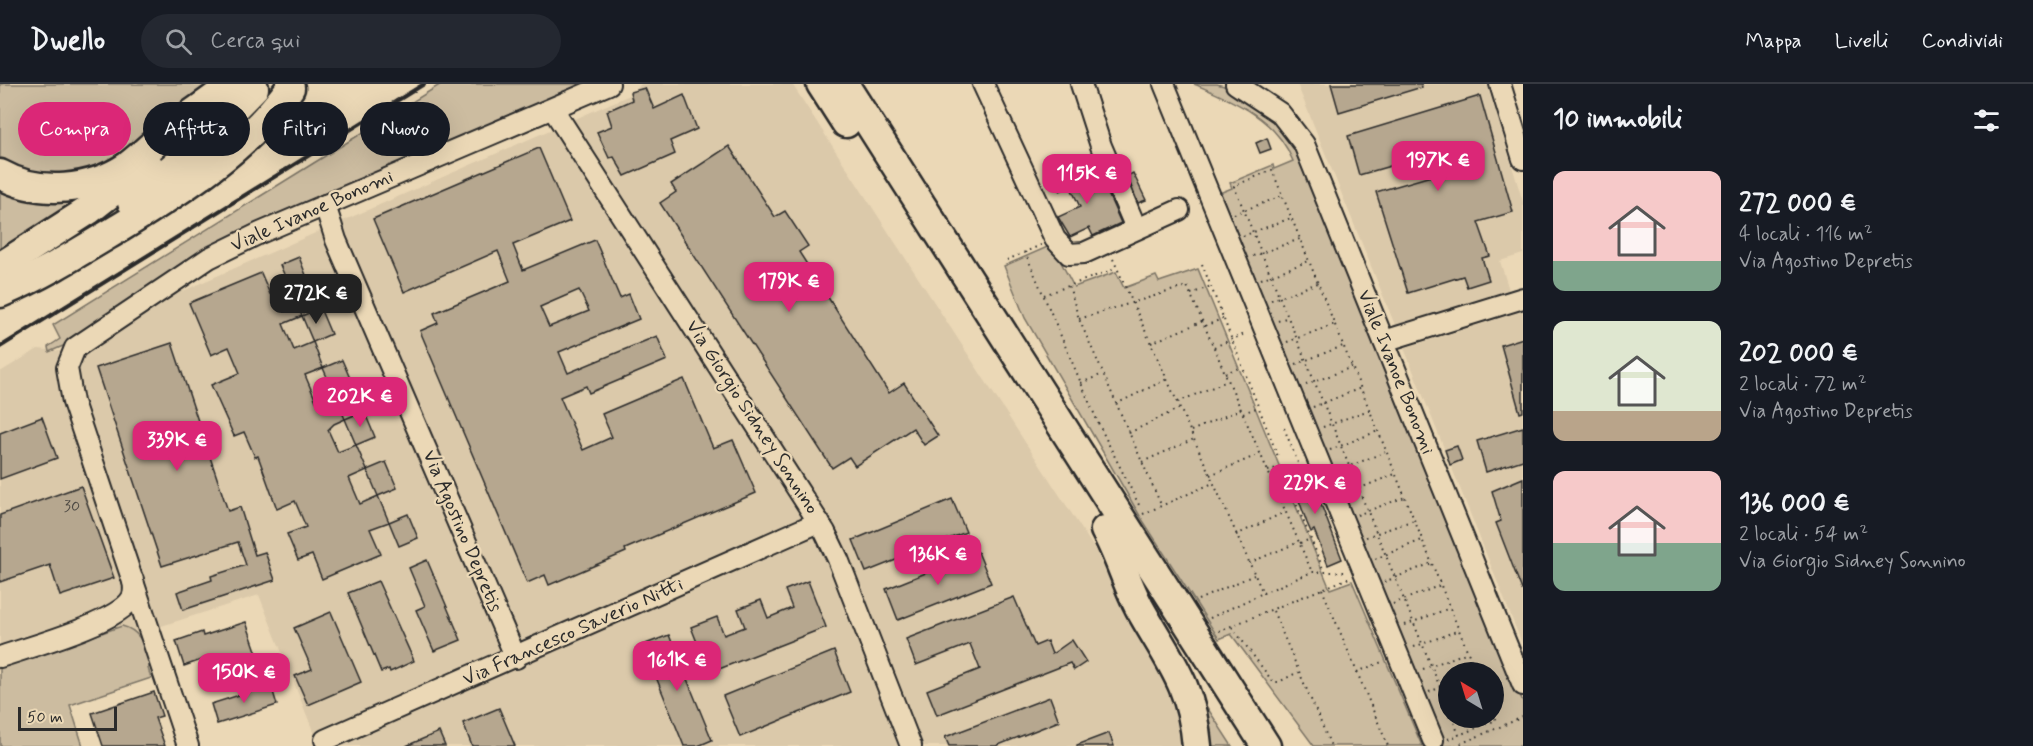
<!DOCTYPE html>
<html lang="it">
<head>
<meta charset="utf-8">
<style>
	:root { --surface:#171b24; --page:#242831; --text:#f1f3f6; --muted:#9ea1a6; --line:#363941; --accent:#db2777 }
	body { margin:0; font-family:Mynerve,sans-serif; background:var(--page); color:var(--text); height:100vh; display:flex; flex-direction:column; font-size:22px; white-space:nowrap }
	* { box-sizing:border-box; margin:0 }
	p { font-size:20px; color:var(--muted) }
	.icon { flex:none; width:33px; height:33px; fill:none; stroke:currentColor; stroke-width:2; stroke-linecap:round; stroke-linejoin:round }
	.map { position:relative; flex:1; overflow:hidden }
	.details { display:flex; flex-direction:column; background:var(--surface); width:510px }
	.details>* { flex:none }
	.guide { position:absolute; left:18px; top:18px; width:570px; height:54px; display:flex; gap:12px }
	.needle { width:39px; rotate:322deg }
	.tools { position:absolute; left:1438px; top:578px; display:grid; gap:12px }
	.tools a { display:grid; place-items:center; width:66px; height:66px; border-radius:50%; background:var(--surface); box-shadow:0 6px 24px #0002; font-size:30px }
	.scale { position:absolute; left:18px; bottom:15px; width:99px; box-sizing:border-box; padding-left:6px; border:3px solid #2b2b2b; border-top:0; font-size:16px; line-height:21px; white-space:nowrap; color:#2b2b2b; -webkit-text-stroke:4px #ebd8b6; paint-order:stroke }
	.price { position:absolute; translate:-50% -51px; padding:0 14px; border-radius:12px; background:var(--accent); color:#fff; font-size:20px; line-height:39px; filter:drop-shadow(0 2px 3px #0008) }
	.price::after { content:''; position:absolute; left:50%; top:36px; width:18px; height:14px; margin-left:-9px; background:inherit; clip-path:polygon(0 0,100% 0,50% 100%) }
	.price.selected { background:#222; color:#fff }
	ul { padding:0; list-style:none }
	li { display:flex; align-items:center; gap:18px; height:150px; padding:0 30px }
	li span { display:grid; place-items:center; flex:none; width:168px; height:120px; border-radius:12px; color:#555 }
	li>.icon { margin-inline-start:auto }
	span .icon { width:72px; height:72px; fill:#fffc; stroke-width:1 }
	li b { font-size:26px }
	h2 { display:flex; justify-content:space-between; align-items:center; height:72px; padding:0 30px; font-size:26px }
	.pill { padding:0 21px; border-radius:27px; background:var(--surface); box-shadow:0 6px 24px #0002; font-size:21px; line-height:54px }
	.pill.selected { background:var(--accent); color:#fff }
	header { display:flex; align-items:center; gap:36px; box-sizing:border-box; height:84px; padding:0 30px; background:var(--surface); border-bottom:2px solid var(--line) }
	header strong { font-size:28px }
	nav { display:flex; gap:33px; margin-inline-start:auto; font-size:21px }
	.search { width:420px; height:54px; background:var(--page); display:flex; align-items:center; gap:15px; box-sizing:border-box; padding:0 21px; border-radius:33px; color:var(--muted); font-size:22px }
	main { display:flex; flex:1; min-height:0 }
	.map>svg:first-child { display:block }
</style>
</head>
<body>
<header>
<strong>Dwello</strong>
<div class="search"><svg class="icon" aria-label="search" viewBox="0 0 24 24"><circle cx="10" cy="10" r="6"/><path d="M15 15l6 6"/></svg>Cerca qui</div>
<nav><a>Mappa</a><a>Livelli</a><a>Condividi</a></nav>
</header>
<main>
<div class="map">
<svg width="1523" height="662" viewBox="0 0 1523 662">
	<rect width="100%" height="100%" fill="#ebd8b6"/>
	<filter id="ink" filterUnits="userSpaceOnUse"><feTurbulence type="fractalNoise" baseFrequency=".0167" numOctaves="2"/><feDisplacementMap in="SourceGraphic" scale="12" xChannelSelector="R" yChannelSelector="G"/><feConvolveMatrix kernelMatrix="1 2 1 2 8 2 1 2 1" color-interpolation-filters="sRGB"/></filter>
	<g filter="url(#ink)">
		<g fill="#dbc9aa">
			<polygon points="641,0 792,0 1163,570 1192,662 319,662 259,511 130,552 65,620 0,662 0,288 38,265 89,270 151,221 632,10"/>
			<polygon points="1297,0 1487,0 1523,118 1523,170 1500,177 1509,206 1395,241"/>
			<polygon points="1523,227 1523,562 1404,264"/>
		</g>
		<g fill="#ccbca0" stroke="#7c7466" stroke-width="1.5" fill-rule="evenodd">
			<polygon points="0,0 213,0 138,65 74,95 0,81"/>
			<polygon points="441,0 579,0 580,4 159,197 63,262 49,268 48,263 60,255 53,241"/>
			<path d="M1194,0c7,0 16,0 23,0 32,7 63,43 82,67l224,551v44h-88l7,-3 -225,-549 15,-6 -2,-5 43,-18 1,4 19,-8c-17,-43 -59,-60 -99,-77zM1449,588h45v45h-45z"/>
			<polygon points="0,99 83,114 0,167"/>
			<polygon points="1052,161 1074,203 1116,188 1124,204 1156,192 1159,198 1198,185 1330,505 1352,497 1422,662 1314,662 1231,550 1219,555 1140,432 1025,234 1004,182"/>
			<path d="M122,542c20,5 22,21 28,39l-2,3 3,10 -81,27 13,41h-83v-78z"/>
			<polygon points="1199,611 1232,662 1203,662"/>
		</g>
		<g fill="#b6a78f" stroke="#2b2b2b" stroke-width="1.5" fill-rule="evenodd">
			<polygon points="1331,0 1421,0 1422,3 1339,28"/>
			<polygon points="645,4 654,25 684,11 697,45 670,57 675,70 625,92 614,73 609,74 597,48 612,42 607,27 632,16 630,8"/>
			<polygon points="1480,12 1513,128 1478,138 1490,172 1482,174 1489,196 1467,203 1463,192 1408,209 1376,108 1438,90 1432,70 1359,91 1348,52"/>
			<polygon points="1267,54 1271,65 1260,69 1256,59"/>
			<polygon points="729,62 775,133 785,127 808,162 799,168 889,309 904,299 938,352 924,361 913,344 855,382 849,373 832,384 660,119 676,108 671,100"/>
			<path d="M539,64l31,73 -57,24 10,25 72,-30 25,58 9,-4 10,25 -80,33 9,21 89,-37 10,24 -78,33 -3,-7 -26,11 23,53 29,-13 -10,-23 82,-35 29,69 20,-8 23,53 -131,56 1,3 -77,33 -4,-10 -18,8 -107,-252 18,-8 -4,-10 76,-32 -12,-30 -94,41 -31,-73zM579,206l10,21 -40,16 -9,-20z"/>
			<polygon points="1079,80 1091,107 1104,101 1121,139 1093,152 1089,144 1070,153 1058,133 1080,123 1070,102 1060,107 1054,92"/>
			<polygon points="1133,89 1146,116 1138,119 1127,92"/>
			<polygon points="299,173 309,199 291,206 280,181"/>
			<path d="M261,189l9,21 9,2 12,-6 11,26 -19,8 11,26 19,-8 10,26 -18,7 11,26 18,-8 11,26 -11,5 -6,6 10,22 18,-7 11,25 19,-8 11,26 -19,8 11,26 -19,7 11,25 -59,25 -10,-24 -14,5 -11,-26 19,-7 -11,-26 -18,8 -19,-53 -3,1 -11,-25 -10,4 -23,-51 29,-12 -11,-26 -18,8 -22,-52zM367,386l11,26 -18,8 -11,-26z"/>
			<polygon points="320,224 331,250 313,258 302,232"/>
			<polygon points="1523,254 1523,328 1520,329 1501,261"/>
			<polygon points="172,259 228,427 240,423 255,471 265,468 275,496 183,526 177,508 212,496 211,492 246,481 238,458 162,482 96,284"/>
			<polygon points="342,276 353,301 334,309 323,284"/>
			<polygon points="364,327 375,353 356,361 345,335"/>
			<polygon points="42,333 57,374 0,395 0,349"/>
			<polygon points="1523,343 1523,376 1486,388 1477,357"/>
			<polygon points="1457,362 1462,376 1450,381 1445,366"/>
			<polygon points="1307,384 1342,475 1328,481 1314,446 1311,448 1307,439 1290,391"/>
			<polygon points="1523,394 1523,505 1522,506 1496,439 1501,437 1492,407"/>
			<polygon points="81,402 114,494 60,512 50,481 0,498 0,431"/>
			<polygon points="952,415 966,448 866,488 853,456"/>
			<polygon points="408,430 418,454 399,462 389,438"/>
			<polygon points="978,468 991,499 898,536 886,505"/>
			<polygon points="427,476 461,556 434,567 416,526 425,522 409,484"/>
			<polygon points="378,497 414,577 390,588 389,585 381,588 348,509"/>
			<polygon points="808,497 826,543 709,589 691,543 717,533 724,551 745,543 738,525 761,516 768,534 792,524 785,506"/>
			<polygon points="1014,513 1035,562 1047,557 1052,570 1072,556 1086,578 1074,586 1070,579 937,631 927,606 980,585 970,560 916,581 906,555"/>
			<polygon points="331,528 361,598 308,621 295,592 312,585 294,544"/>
			<polygon points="246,538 260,578 237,586 233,577 211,584 207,574 184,582 176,557 202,548 203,552"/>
			<polygon points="669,551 712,656 698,662 684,662 643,561"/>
			<polygon points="834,567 850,608 740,653 723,612"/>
			<polygon points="271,601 277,621 217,640 211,620"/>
			<polygon points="154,608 162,632 155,634 165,662 103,662 92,629"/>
			<polygon points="1050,613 1059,637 996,662 949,662 945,653"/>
			<polygon points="499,624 515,662 472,662 463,639"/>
			<polygon points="439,648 445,662 406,662"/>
			<polygon points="1109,649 1114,662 1077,662 1077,661"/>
		</g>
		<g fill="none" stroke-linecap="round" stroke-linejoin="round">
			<defs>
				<g id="minor">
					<polyline points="983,0 1055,155 1069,170 1084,169 1179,126"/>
					<polyline points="1081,0 1101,62 1136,144"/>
					<polyline points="1164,0 1433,656"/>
					<polyline points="1236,0 1280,29 1304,60 1523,601"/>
					<polyline points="1500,0 1523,75"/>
					<polyline points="553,25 825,448 838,475 911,662"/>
					<polyline points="325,121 336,156 516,574"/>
					<polyline points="1384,257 1523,214"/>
					<path d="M0,573c29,-10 118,-34 132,-59 3,-6 2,-12 1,-18"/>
					<polyline points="325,656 819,438"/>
					<polyline points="188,662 73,318 67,284 75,264 209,174 260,149 609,0"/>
				</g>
				<g id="highway">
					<polyline points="821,0 846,39"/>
					<polyline points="844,0 1266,662"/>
					<path d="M0,90c39,22 91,17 128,-8 16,-12 30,-27 46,-39 18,-14 38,-26 56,-41"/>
					<polyline points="132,118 191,68 254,4"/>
					<polyline points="0,183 89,126 148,80"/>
					<path d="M0,209c43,-18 81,-42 121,-66 62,-38 126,-78 169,-139"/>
					<path d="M1105,446c14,25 21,52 34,77 28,51 53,77 58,139"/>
				</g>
			</defs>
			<use href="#minor" stroke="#2b2b2b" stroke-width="24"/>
			<use href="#highway" stroke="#2b2b2b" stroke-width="33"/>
			<g stroke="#2b2b2b" stroke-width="2" stroke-dasharray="1.5 4.5" stroke-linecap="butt">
				<polyline points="1234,130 1282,112"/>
				<polyline points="1243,152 1291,134"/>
				<polyline points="1025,168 1099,341 1141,425"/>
				<polyline points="1253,172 1300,155"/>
				<polyline points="1113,175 1263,509 1312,488 1345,488"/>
				<polyline points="1007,176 1041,161"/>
				<polyline points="1202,180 1279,375"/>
				<polyline points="1261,195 1309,177"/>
				<polyline points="1069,202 1079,235 1162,423"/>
				<polyline points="1191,210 1211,202"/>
				<polyline points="1044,211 1117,184"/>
				<polyline points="1271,216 1318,199"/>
				<polyline points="1079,235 1187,202 1312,488"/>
				<polyline points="1278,237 1288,233"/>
				<polyline points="1205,242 1224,234"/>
				<polyline points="1287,258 1335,240"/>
				<polyline points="1151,259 1203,237"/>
				<polyline points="1214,263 1247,249"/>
				<polyline points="1296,280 1343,262"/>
				<polyline points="1225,289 1242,283"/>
				<polyline points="1081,299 1103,290"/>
				<polyline points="1306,301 1352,283"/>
				<polyline points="1178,318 1227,297"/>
				<polyline points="1116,320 1167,295"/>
				<polyline points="1313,323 1361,304"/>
				<polyline points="1243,329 1259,323"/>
				<polyline points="1323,343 1369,326"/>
				<polyline points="1284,344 1300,384"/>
				<polyline points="1191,347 1241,325"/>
				<polyline points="1129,349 1180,324"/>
				<polyline points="1330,366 1378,347"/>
				<polyline points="1142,378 1194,355"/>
				<polyline points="1340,386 1385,368"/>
				<polyline points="1268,387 1279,383 1282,385 1324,487"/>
				<polyline points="1284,389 1300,383"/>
				<polyline points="1210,391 1260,370"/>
				<polyline points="1348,409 1395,390"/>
				<polyline points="1143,430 1213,399"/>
				<polyline points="1357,431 1405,413"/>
				<polyline points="1236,451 1285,428"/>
				<polyline points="1366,453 1414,436"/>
				<polyline points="1300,459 1311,455"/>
				<polyline points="1375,475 1422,456"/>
				<polyline points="1249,479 1299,458"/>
				<polyline points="1384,498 1432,479"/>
				<polyline points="1322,505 1388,662"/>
				<polyline points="1198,516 1254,491"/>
				<polyline points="1393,520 1441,501"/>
				<polyline points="1273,527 1331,662"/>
				<polyline points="1210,534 1263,509"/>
				<polyline points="1405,541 1450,524"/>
				<polyline points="1232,543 1273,598 1279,598 1298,588"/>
				<polyline points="1219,547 1349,494"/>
				<polyline points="1414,563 1459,546"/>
				<polyline points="1423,585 1468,568"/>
				<polyline points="1357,588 1382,578"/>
				<polyline points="1429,608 1449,600"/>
				<polyline points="1449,625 1234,102 1272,86 1476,588"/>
				<polyline points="1452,633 1459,651 1496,636 1494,632"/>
				<polyline points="1448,655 1459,651"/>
				<polyline points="1455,662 1523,633"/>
			</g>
			<use href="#minor" stroke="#ebd8b6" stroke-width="20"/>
			<use href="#highway" stroke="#ebd8b6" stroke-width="28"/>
			<polyline stroke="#2b2b2b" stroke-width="4" points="0,263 424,0"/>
		</g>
	</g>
	<g text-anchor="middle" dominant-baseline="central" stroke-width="4.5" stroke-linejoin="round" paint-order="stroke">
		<g font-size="16" fill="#4e4a44">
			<text x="72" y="422">30</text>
		</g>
		<g font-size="20" fill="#2b2b2b" stroke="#ebd8b6">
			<text transform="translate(312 127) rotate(-24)">Viale Ivanoe Bonomi</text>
			<text transform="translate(1396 288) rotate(68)">Viale Ivanoe Bonomi</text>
			<text transform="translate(752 333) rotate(57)">Via Giorgio Sidney Sonnino</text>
			<text transform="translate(462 447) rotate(67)">Via Agostino Depretis</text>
			<text transform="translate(573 548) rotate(-24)">Via Francesco Saverio Nitti</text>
		</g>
	</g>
</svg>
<div class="tools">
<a><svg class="needle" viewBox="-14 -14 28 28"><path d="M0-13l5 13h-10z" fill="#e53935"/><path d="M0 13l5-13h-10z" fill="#9ea1a6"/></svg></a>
</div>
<div class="scale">50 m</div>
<b class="price" style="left:1438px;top:108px">197K €</b>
<b class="price" style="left:1087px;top:121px">115K €</b>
<b class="price" style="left:789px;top:229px">179K €</b>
<b class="price selected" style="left:316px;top:241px">272K €</b>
<b class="price" style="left:360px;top:344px">202K €</b>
<b class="price" style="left:177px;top:388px">339K €</b>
<b class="price" style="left:1315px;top:431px">229K €</b>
<b class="price" style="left:938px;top:502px">136K €</b>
<b class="price" style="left:677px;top:608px">161K €</b>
<b class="price" style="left:244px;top:620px">150K €</b>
<div class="guide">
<a class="pill selected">Compra</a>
<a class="pill">Affitta</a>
<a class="pill">Filtri</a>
<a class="pill">Nuovo</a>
</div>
</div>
<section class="details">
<h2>10 immobili<svg class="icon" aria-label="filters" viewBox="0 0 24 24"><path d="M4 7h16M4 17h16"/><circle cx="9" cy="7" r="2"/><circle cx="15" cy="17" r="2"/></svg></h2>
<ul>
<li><span style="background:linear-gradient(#f6c9c9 75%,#7fa58c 0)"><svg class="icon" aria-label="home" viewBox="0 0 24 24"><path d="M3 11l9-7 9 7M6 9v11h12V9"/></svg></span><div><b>272 000 €</b><p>4 locali · 116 m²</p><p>Via Agostino Depretis</p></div></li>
<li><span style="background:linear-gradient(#dfe7d0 75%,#b9a48a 0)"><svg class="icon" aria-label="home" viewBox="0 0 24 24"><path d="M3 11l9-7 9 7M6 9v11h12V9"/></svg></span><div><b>202 000 €</b><p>2 locali · 72 m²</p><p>Via Agostino Depretis</p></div></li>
<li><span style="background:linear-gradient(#f6c9c9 60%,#7fa58c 0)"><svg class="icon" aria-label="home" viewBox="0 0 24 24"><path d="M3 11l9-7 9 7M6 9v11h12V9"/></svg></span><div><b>136 000 €</b><p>2 locali · 54 m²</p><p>Via Giorgio Sidney Sonnino</p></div></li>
</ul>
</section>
</main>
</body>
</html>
